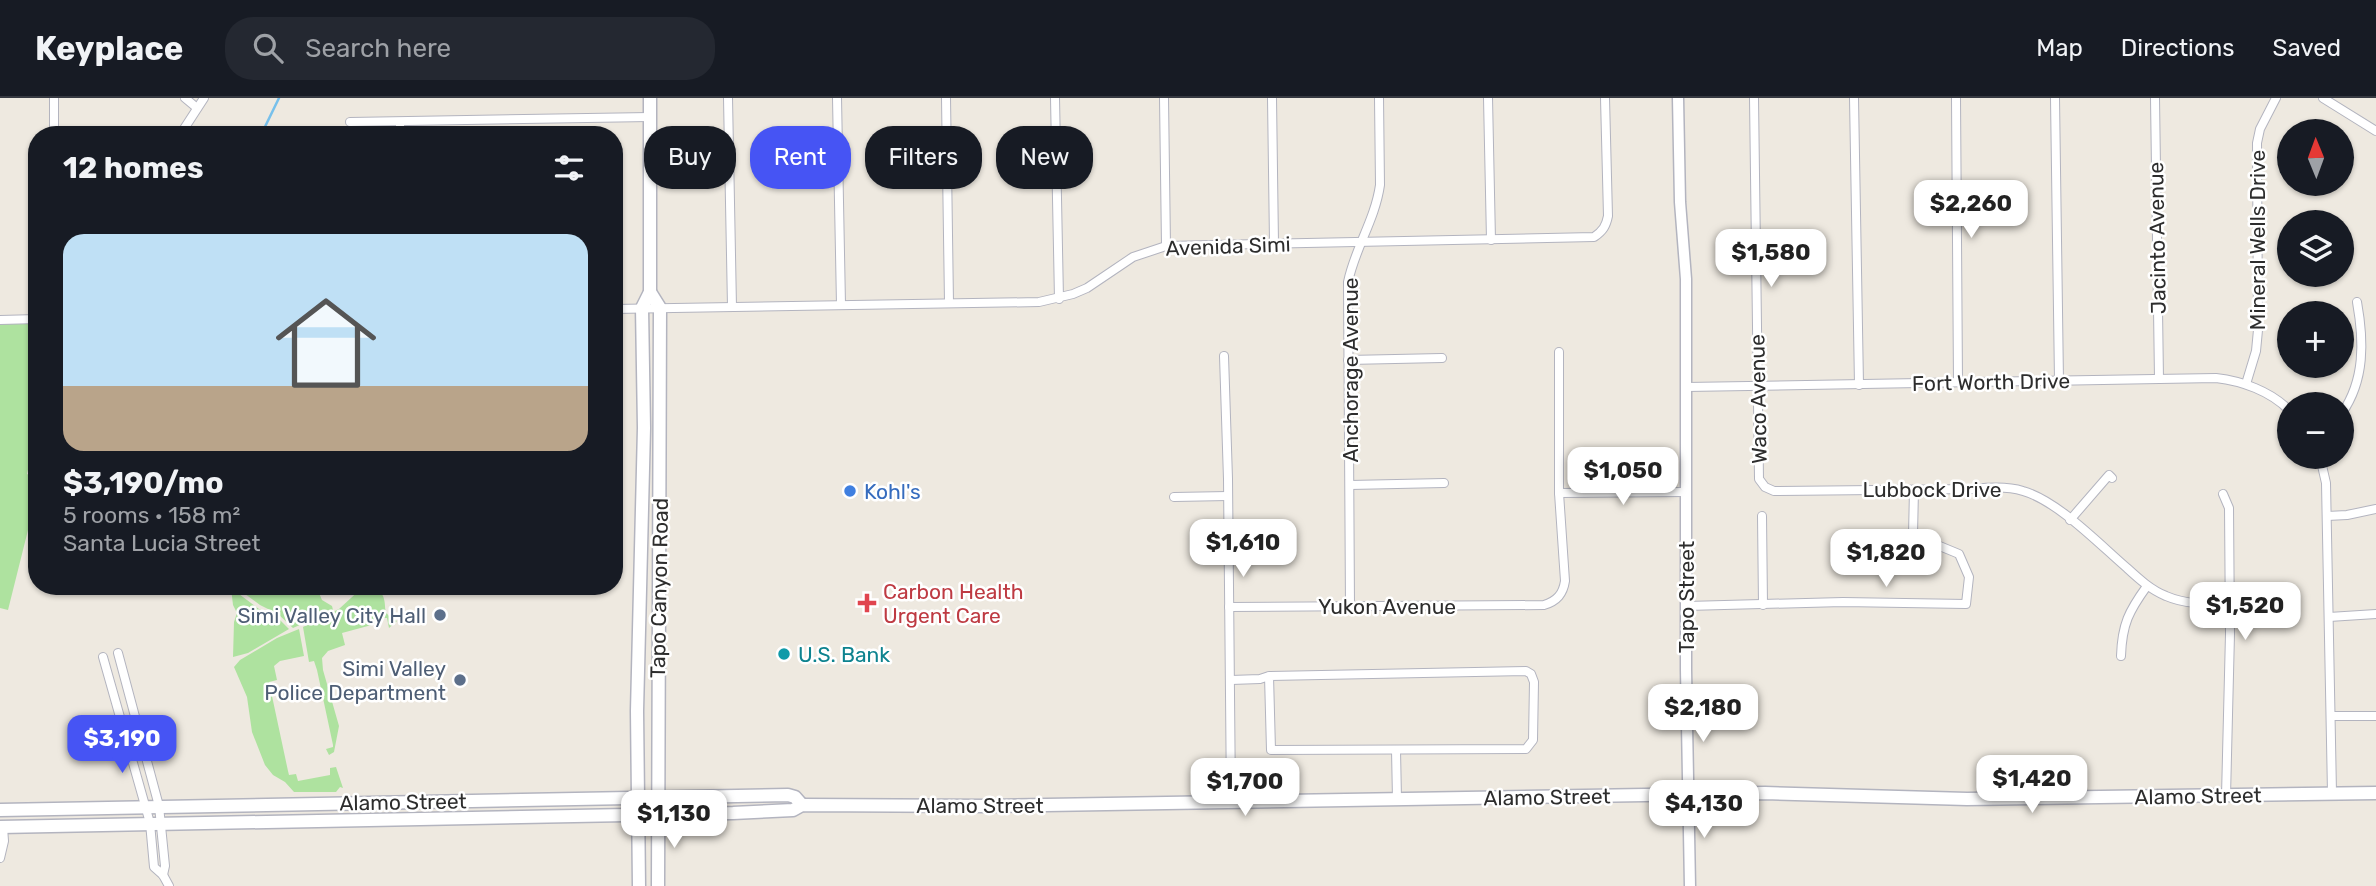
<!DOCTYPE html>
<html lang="en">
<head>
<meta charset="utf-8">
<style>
	:root { --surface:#171b24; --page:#242831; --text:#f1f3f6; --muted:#9ea1a6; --line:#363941; --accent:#4654f4 }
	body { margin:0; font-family:Rubik,sans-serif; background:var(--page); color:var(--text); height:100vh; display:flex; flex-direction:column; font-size:26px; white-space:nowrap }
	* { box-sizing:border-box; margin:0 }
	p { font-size:23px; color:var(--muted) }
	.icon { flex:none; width:38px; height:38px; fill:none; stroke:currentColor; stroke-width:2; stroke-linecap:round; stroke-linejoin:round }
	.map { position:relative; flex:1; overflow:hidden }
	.panel { position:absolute; left:28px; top:28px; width:595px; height:469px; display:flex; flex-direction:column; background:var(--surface); border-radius:28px; box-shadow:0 2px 5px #0004 }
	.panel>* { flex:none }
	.guide { position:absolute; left:644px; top:28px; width:665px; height:63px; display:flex; gap:14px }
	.needle { width:46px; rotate:359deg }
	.controls { position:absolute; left:2277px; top:21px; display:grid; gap:14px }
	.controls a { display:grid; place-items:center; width:77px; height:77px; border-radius:50%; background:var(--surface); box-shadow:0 2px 5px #0004; font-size:35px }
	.price { position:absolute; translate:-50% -60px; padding:0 16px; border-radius:14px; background:#fff; color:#222; font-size:23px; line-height:46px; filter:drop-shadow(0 2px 4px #0008) }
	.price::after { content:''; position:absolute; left:50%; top:42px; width:21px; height:16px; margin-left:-10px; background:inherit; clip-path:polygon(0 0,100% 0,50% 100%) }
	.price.current { background:var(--accent); color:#fff }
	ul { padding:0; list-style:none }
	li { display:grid; align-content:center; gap:14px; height:371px; padding:0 35px }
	li span { display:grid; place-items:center; height:217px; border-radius:21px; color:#555 }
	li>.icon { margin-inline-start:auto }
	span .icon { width:126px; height:126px; fill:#fffc; stroke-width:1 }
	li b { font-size:30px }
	h2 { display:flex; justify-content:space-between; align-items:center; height:84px; padding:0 35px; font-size:30px }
	.pill { padding:0 24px; border-radius:28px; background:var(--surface); box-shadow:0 2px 5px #0004; font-size:24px; line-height:63px }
	.pill.current { background:var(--accent); color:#fff }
	header { display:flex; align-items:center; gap:42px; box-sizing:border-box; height:98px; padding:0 35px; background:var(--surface); border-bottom:2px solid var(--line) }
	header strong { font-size:33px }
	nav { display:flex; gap:38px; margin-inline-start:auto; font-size:24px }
	.search { width:490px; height:63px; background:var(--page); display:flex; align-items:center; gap:18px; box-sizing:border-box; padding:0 24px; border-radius:28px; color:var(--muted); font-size:26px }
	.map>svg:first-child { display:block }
</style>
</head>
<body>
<header>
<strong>Keyplace</strong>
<div class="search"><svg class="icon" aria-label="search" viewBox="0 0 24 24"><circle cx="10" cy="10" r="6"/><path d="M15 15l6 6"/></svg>Search here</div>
<nav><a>Map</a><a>Directions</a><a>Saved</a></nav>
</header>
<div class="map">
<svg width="2376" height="788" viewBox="0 0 2376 788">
	<rect width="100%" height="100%" fill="#eee9e0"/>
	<g fill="#aee29f">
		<polygon points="0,226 37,226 37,333 27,376 37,381 37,430 28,432 8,512 0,510"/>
		<polygon points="234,488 316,488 322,502 332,508 333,512 293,530 278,516 260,507"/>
		<path d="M364,488h11c1,2 7,8 8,10 5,13 -3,16 14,25l-8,7 -2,-10h-4l-4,5 -37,10 3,12 -17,6 -6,7 1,12 16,56 -5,26 -5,3 -3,-6 7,-2v-2l-16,-75 -3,-9 -5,1 -6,-35 36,-18z"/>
		<polygon points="231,490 259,511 278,520 289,531 248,555 233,559 234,524 237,515 233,507"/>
		<polygon points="299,531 304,558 280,563 274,568 277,582 269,584 288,673 289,677 296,676 298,683 330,677 330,670 336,669 343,690 340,689 336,694 294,694 285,684 273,677 265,667 252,634 247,599 234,569 240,562 277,540"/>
	</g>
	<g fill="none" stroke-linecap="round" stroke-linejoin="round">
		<polyline stroke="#77c0eb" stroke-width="2.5" points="261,37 279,0"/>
		<defs>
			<g id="minor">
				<polyline points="54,0 54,37"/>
				<polyline points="185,0 197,10"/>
				<polyline points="728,0 732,209"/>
				<polyline points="837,0 841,207"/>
				<polyline points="946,0 949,205"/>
				<polyline points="1055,0 1059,201"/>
				<polyline points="1164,0 1166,148"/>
				<polyline points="1272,0 1274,145"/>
				<polyline points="1488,0 1491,142"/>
				<path d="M1754,0l5,381 6,8 9,4 201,-2c16,-2 32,-3 48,2 35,10 76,53 104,77 12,11 24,22 39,28 21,9 42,8 64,8"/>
				<polyline points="1854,0 1859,287"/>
				<polyline points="1956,0 1958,284"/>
				<polyline points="2055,0 2059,283"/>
				<polyline points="2155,0 2159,281"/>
				<polyline points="2323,0 2376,33"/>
				<polyline points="350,24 650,19"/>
				<polyline points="400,24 400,37"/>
				<polyline points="180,37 204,0"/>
				<path d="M614,211l425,-7 34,-8 14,-6 46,-31 33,-11 428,-9c9,-6 12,-11 14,-21l-3,-118"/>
				<polyline points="0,222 37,221"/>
				<polyline points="1224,258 1228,381 1231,704"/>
				<polyline points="1348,262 1442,260"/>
				<polyline points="2246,286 2256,253 2258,232 2257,45 2260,31 2276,0"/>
				<path d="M1686,289l530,-9c26,3 54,13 73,32"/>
				<path d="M2342,315c23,-33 22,-72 15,-111"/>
				<polyline points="2320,359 2326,385 2332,695"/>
				<polyline points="1350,387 1444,385"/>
				<polyline points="1559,395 1686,394"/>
				<polyline points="2223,396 2229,410 2230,536 2226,698"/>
				<polyline points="1174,399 1228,398"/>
				<polyline points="1762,418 1763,507"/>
				<polyline points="2327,418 2347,417 2376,411"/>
				<polyline points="2070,422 2109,377 2112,380"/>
				<path d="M1350,508l-2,-324c7,-34 27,-62 32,-97l-1,-87"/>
				<polyline points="1687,508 1843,504 1966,506 1969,479 1959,456 1913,437 1914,392"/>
				<path d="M1229,509l315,-2c13,-4 19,-11 21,-24l-6,-88v-141"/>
				<polyline points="2329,519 2376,516"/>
				<polyline points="118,555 159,708 165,768 163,777"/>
				<path d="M2121,558c1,-32 8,-45 26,-70"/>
				<polyline points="103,559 150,725 154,769 163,777 169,788"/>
				<polyline points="1231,582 1260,581 1269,578 1526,573 1531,576 1534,584 1533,642 1526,651 1271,652 1269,578"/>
				<polyline points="2331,618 2376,618"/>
				<polyline points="1396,652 1397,701"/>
				<polyline points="0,760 4,743 3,729"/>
			</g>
			<polyline id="tertiary" points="1678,0 1680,104 1686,181 1686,572 1690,788"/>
			<g id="secondary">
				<polyline points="650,194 660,210 658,788"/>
				<polyline points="0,712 788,697 795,699 802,707"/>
				<polyline points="0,729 733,715 793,712 802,707 990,708 1765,695 1967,701 2376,695"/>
				<polyline points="639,788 637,613 644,330 642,210 650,194 650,0"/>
			</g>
		</defs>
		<use href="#minor" stroke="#b3b4bf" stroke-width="10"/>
		<use href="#tertiary" stroke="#b3b4bf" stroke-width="13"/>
		<use href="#secondary" stroke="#b3b4bf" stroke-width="15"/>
		<use href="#minor" stroke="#fff" stroke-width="8"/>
		<use href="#tertiary" stroke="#fff" stroke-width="10"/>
		<use href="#secondary" stroke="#fff" stroke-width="12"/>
	</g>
	<circle fill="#3f7fe0" stroke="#fff" stroke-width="2.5" cx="850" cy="393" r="7"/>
	<path fill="#e0444e" stroke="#fff" stroke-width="2.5" d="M863.5 494.5h7v7h7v7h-7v7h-7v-7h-7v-7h7z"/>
	<g fill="#5c6f8a" stroke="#fff" stroke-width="2.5">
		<circle cx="440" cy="517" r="7"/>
		<circle cx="460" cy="582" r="7"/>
	</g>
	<circle fill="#0f9aa8" stroke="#fff" stroke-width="2.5" cx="784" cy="556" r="7"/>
	<g text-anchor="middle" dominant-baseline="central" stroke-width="5" stroke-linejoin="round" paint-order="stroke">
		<g font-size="21" fill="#2d2d2d" stroke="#fff">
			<text transform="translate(2157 140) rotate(-91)">Jacinto Avenue</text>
			<text transform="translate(2257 142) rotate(-90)">Mineral Wells Drive</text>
			<text transform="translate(1228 148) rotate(-2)">Avenida Simi</text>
			<text transform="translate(1350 272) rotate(-90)">Anchorage Avenue</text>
			<text transform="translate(1991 284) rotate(-1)">Fort Worth Drive</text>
			<text transform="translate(1758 301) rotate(-91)">Waco Avenue</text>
			<text x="1932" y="391">Lubbock Drive</text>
			<text transform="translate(659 490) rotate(-89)">Tapo Canyon Road</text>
			<text transform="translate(1686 499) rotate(-90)">Tapo Street</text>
			<text x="1387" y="508">Yukon Avenue</text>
			<text transform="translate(2198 698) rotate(-1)">Alamo Street</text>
			<text transform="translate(1547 699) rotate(-1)">Alamo Street</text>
			<text transform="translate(403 704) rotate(-1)">Alamo Street</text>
			<text x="980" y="707">Alamo Street</text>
		</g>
		<g font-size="21" fill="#366cbe" stroke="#fff" text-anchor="start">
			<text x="864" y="393">Kohl's</text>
		</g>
		<g font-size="21" fill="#be3a42" stroke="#fff" text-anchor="start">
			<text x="883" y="493">Carbon Health<tspan x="883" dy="24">Urgent Care</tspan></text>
		</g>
		<g font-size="21" fill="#4e5e75" stroke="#fff" text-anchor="end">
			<text x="426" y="517">Simi Valley City Hall</text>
			<text x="446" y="570">Simi Valley<tspan x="446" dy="24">Police Department</tspan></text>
		</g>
		<g font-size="21" fill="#0d838f" stroke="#fff" text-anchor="start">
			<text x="798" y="556">U.S. Bank</text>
		</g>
	</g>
</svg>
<div class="controls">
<a><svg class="needle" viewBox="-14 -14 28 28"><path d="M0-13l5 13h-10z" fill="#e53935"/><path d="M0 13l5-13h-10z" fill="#9ea1a6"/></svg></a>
<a><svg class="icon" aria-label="layers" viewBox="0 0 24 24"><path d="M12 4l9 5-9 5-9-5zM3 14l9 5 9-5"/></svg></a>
<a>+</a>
<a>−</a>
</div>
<b class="price" style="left:1971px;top:142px">$2,260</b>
<b class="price" style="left:1771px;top:191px">$1,580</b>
<b class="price" style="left:1623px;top:409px">$1,050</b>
<b class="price" style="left:1243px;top:481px">$1,610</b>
<b class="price" style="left:1886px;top:491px">$1,820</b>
<b class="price" style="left:2245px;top:544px">$1,520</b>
<b class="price" style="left:1703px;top:646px">$2,180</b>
<b class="price current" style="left:122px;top:677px">$3,190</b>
<b class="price" style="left:2032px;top:717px">$1,420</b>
<b class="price" style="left:1245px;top:720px">$1,700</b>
<b class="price" style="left:1704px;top:742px">$4,130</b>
<b class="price" style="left:674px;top:752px">$1,130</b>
<div class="guide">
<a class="pill">Buy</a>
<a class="pill current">Rent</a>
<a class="pill">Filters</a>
<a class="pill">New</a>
</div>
<section class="panel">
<h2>12 homes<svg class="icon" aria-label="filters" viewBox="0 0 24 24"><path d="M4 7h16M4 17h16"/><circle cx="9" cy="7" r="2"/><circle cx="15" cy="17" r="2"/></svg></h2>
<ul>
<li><span style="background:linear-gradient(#bfe0f5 70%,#b9a48a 0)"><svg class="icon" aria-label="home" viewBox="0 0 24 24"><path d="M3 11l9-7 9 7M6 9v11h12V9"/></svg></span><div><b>$3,190/mo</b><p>5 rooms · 158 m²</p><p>Santa Lucia Street</p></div></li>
</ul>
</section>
</div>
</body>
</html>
